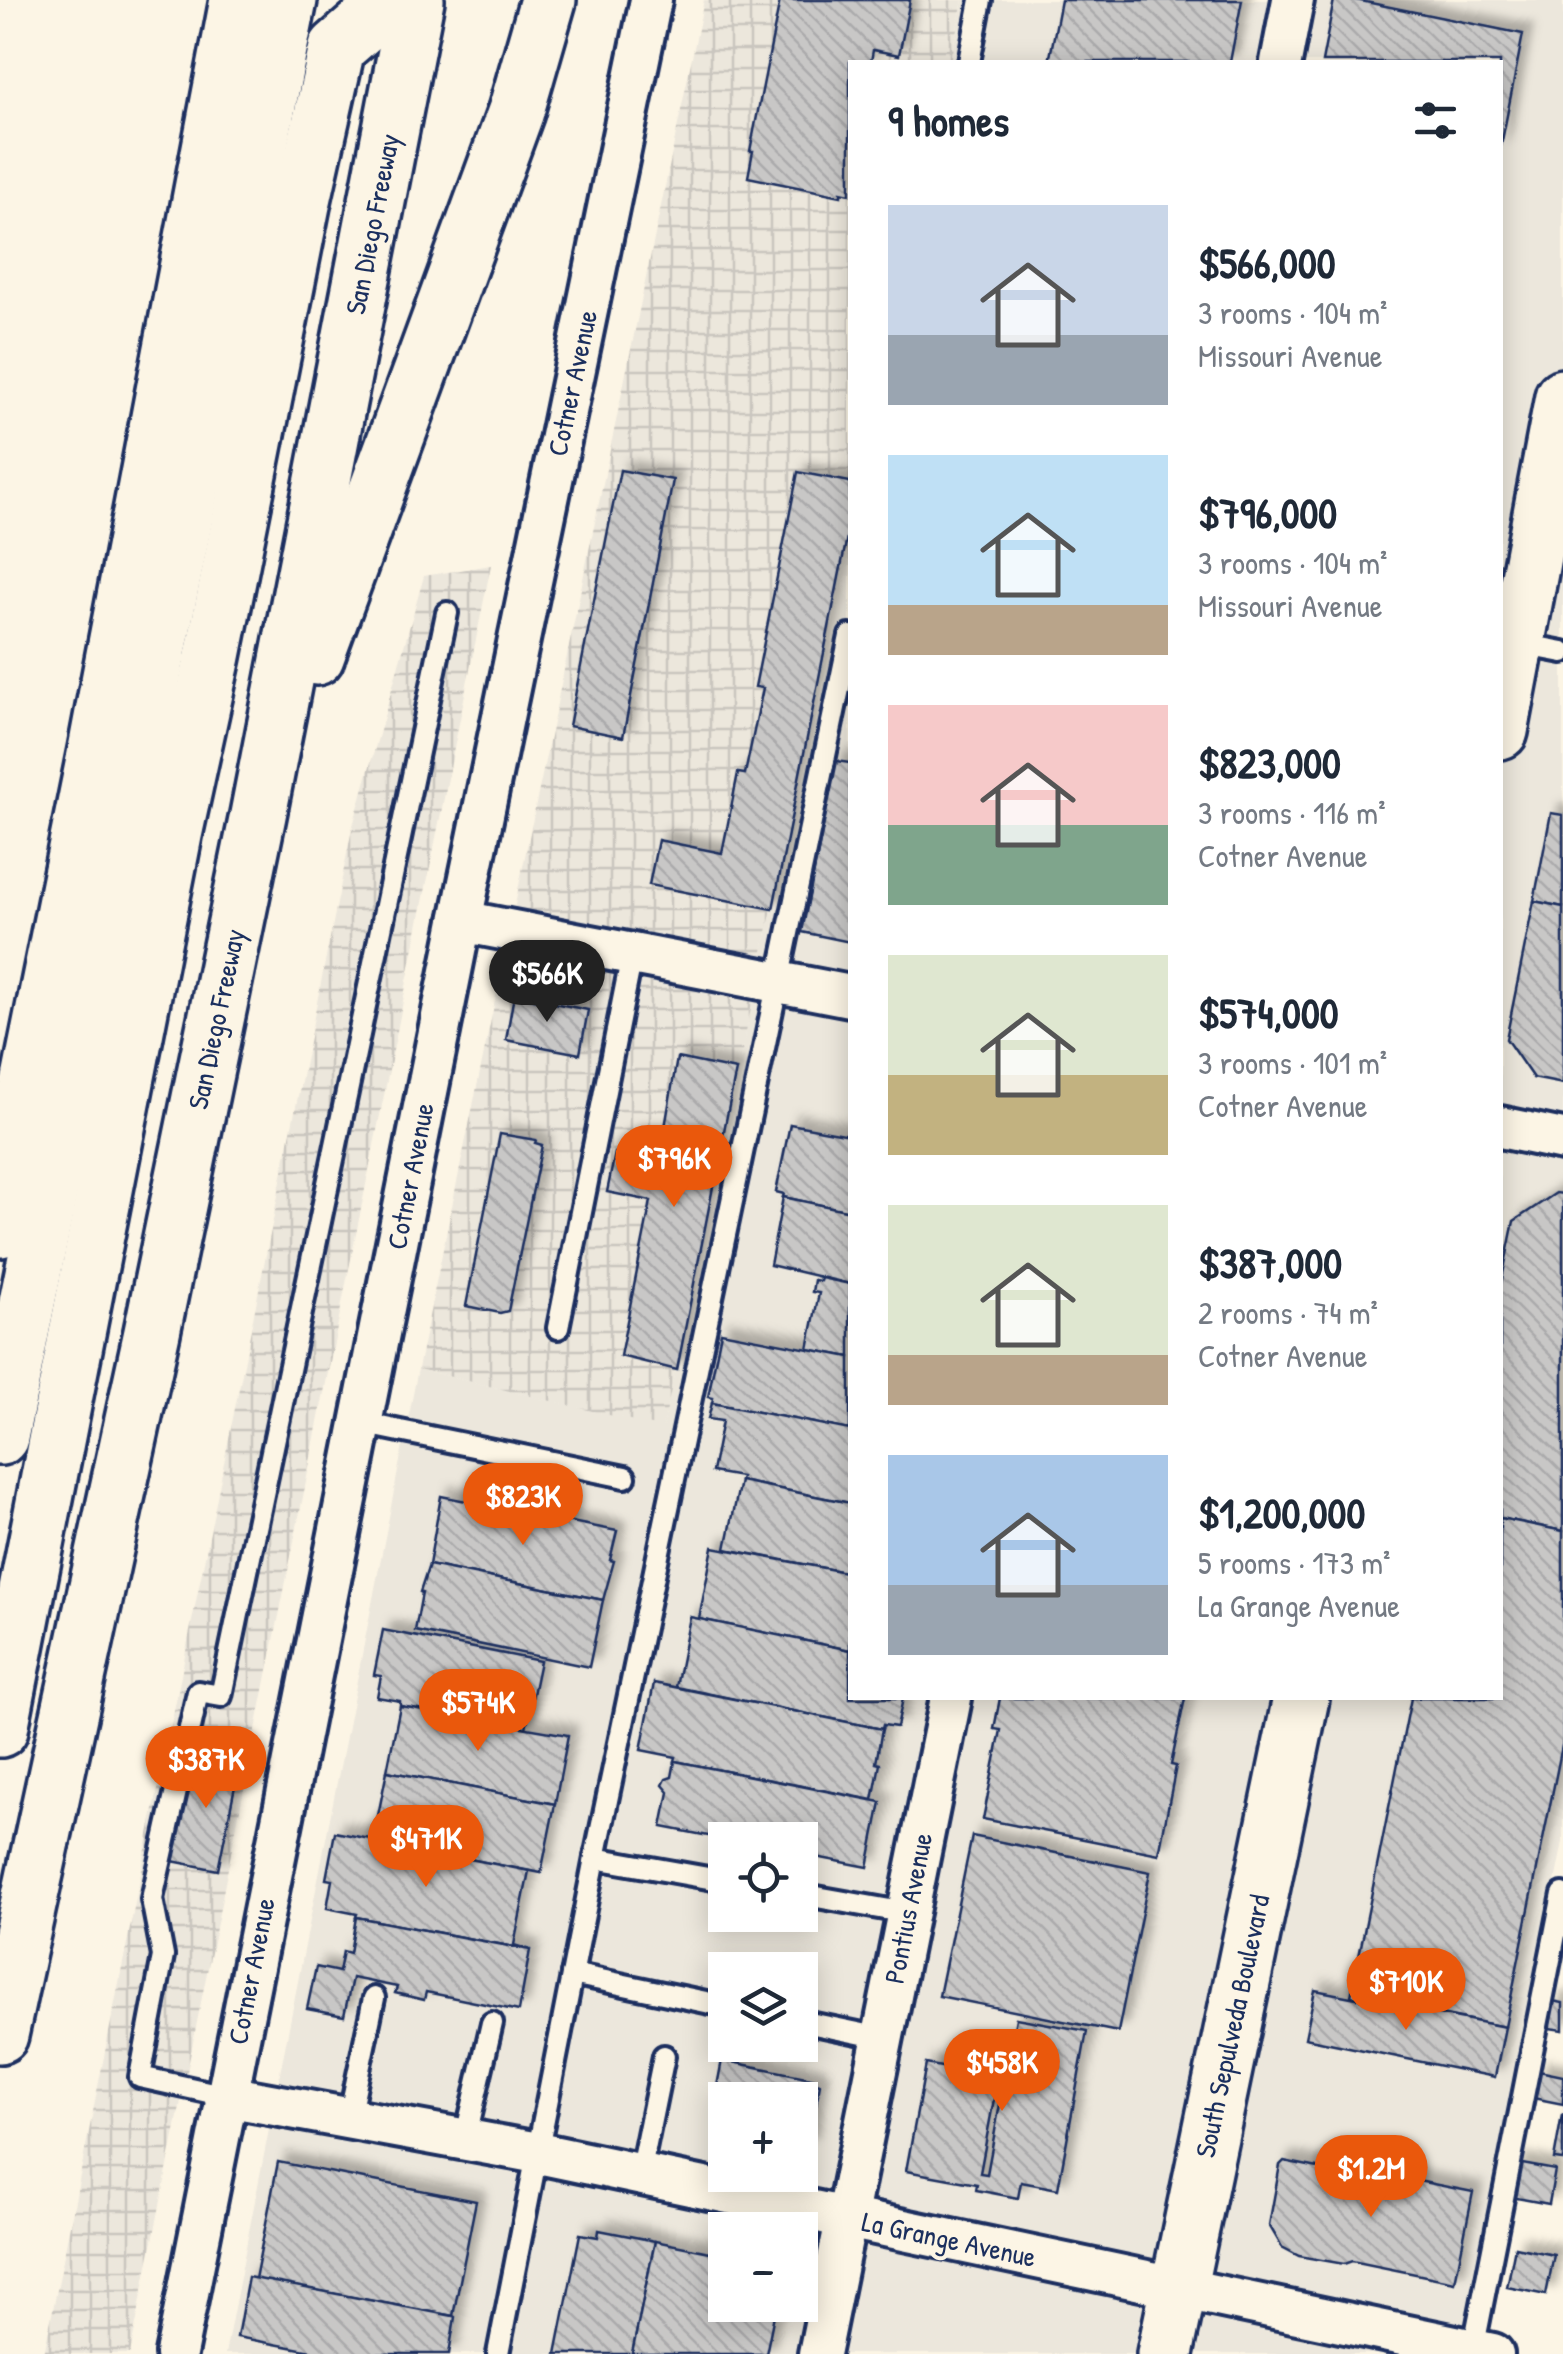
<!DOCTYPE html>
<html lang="en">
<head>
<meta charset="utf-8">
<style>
	:root { --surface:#fff; --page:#f2f2f3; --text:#1f2937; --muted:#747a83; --accent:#ea580c }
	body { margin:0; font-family:"Patrick Hand",sans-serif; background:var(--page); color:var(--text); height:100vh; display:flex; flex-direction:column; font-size:38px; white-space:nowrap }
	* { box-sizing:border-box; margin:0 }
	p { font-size:32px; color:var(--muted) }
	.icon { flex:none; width:55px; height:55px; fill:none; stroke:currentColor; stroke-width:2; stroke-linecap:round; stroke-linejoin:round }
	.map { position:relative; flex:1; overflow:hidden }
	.details { position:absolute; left:848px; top:60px; width:655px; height:1640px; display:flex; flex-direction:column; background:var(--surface); border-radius:0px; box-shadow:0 5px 25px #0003 }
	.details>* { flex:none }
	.fabs { position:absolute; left:708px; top:1822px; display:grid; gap:20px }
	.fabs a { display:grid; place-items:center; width:110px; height:110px; border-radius:0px; background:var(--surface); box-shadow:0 5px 25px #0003; font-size:50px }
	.price { position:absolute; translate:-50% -85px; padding:0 22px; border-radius:35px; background:var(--accent); color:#fff; font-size:32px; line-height:65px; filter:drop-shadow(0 2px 5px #0008) }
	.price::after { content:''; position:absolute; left:50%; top:60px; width:30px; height:22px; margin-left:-15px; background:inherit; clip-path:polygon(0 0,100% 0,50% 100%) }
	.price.selected { background:#222; color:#fff }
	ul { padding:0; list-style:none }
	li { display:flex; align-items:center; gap:30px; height:250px; padding:0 40px }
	li span { display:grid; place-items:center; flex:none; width:280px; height:200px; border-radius:0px; color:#555 }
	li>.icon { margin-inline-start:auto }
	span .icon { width:120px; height:120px; fill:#fffc; stroke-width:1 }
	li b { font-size:42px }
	h2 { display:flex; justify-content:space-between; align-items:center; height:120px; padding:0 40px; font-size:42px }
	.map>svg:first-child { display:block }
</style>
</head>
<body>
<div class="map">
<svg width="1563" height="2354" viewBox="0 0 1563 2354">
	<defs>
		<pattern id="industrial-grid" width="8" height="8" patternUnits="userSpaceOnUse" patternTransform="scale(2.5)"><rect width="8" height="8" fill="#ece7dc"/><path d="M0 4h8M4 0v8" fill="none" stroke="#cac6bf"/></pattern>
		<pattern id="building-back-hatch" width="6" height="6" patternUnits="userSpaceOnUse" patternTransform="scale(2.5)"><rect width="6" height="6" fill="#c8c7c6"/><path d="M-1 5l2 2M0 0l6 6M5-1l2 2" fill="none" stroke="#ababac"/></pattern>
		<filter id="shadow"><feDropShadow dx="9" dy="-9" stdDeviation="5" flood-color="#0004"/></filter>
	</defs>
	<rect width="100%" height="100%" fill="#fcf5e5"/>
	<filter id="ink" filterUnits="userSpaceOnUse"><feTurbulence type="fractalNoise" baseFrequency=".01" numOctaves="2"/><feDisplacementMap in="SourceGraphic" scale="20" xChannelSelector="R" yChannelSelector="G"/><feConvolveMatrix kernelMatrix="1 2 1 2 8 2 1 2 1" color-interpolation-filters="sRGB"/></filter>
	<g filter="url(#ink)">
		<path fill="#ece7dc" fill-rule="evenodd" d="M963,0h600v1842l-103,512h-1235l193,-985 245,58 187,-890v1161h650v-1636h-550zM725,1840h75v75h-75zM725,1970h75v75h-75zM725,2100h75v75h-75zM725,2230h75v75h-75z"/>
		<g fill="url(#industrial-grid)">
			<polygon points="704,0 963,0 950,62 850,62 850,537 663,1428 418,1369"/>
			<polygon points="491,565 130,2354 44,2354 352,829 424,576"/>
		</g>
		<g fill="url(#building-back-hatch)" stroke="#1b2f5e" stroke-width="2.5" filter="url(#shadow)">
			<polygon points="780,0 910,0 899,55 873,50 871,62 850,62 850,194 841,192 841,196 748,177 753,151 750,151"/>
			<polygon points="1061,0 1242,0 1230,62 1049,62"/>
			<polygon points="1334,0 1356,0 1523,34 1500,151 1500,62 1322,62"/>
			<polygon points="620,470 673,480 623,737 569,726"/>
			<polygon points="798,472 850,482 850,522 773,909 649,885 658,840 722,853 738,773 745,774 763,688 755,687"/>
			<polygon points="836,761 850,763 850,942 802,932"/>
			<polygon points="1551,813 1563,815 1563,907 1534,901"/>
			<polygon points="1534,901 1563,907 1563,1084 1533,1078 1506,1039"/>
			<polygon points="514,995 588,1010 580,1054 506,1040"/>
			<polygon points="677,1058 736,1070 677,1370 620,1356 651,1201 607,1192 615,1153 659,1162"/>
			<polygon points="790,1124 850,1135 850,1211 783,1197 784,1194 776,1192"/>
			<polygon points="500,1134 536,1140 535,1143 542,1145 508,1311 500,1313 466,1306"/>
			<polygon points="1556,1193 1563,1194 1563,1531 1500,1518 1500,1288 1514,1221"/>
			<polygon points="783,1197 850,1211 850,1284 770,1265"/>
			<polygon points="821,1278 850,1284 850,1357 808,1349 819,1293 812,1292 814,1280 820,1281"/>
			<polygon points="721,1332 850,1357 850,1430 712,1403 713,1398 708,1397"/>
			<polygon points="712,1403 850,1430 850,1503 740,1481 741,1477 712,1472 722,1421 708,1419"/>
			<polygon points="740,1481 850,1503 850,1573 726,1549"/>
			<polygon points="441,1496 617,1531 610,1560 614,1561 603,1600 429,1565"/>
			<polygon points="1500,1518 1563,1531 1563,1741 1505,2027 1351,1996 1411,1698 1500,1698"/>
			<polygon points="713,1547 850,1573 850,1650 699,1619"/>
			<polygon points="429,1565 603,1600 589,1667 415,1631 422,1593 420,1592"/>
			<polygon points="690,1617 850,1650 850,1698 903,1698 897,1727 883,1725 882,1729 676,1687"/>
			<polygon points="383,1630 540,1661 526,1728 400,1706 400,1701 377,1697 381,1676 374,1675"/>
			<polygon points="654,1683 882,1729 876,1763 880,1764 873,1800 675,1761 676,1757 641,1750"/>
			<polygon points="1000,1698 1185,1698 1171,1765 1176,1766 1159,1854 983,1819 1001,1730 994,1729"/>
			<polygon points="400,1706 568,1735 555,1804 387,1771"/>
			<polygon points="194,1752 240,1761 218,1870 172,1861"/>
			<polygon points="675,1761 881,1802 868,1867 800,1854 800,1840 729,1840 662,1827 669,1792 663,1785 666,1779 672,1777"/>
			<polygon points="387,1771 555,1804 541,1873 373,1840"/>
			<polygon points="335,1832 529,1871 514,1945 530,1950 356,1917 357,1914 327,1908 332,1880 326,1879"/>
			<polygon points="972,1836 1150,1872 1118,2032 939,1996"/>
			<polygon points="356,1917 530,1950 519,2011 426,1992 424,2000 395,1993 397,1987 352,1978 344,2016 307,2009 316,1967 339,1972 343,1951 350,1953"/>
			<polygon points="1315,1990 1505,2027 1495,2077 1305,2038"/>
			<polygon points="1553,2001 1563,2003 1563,2030 1549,2028"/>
			<polygon points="1016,2018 1087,2031 1058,2189 1021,2182 1018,2198 976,2190 977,2184 906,2171 926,2064 998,2078 980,2173 987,2174"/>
			<polygon points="722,2060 816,2079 816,2083 820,2084 809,2143 800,2145 800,2100 725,2100 725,2135 714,2133 719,2108 713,2107"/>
			<polygon points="1539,2071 1563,2076 1563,2104 1533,2098"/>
			<polygon points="1562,2115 1563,2115 1563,2160 1554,2159"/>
			<polygon points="1284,2161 1367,2178 1368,2171 1473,2192 1455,2282 1352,2261 1344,2264 1299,2256 1282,2247 1269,2225 1280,2165"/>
			<polygon points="278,2162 476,2201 453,2316 255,2279"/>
			<polygon points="1517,2163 1555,2170 1549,2204 1511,2197"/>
			<polygon points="599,2230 655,2241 632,2354 556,2354 580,2234 598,2237"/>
			<polygon points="655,2241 725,2255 725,2305 776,2305 766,2354 632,2354"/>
			<polygon points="1515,2247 1554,2255 1546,2295 1507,2287"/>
			<polygon points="248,2277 453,2316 455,2317 449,2354 327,2354 237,2337"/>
		</g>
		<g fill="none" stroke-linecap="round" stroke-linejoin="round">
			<defs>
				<g id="service">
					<polyline points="969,62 981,0"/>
					<polyline points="1521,644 1563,652"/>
					<polyline points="558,1328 632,955"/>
					<polyline points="361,1423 625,1477"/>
					<polyline points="595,1858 725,1881"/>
					<polyline points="800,1894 907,1913"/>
					<polyline points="572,1974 725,2006"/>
					<polyline points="800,2021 882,2038"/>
					<polyline points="226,2096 140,2077 163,1956 152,1899 198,1692 221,1696 447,613"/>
					<polyline points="349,2118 374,1998"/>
					<polyline points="465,2140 492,2023"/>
					<polyline points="640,2174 664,2056"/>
					<polyline points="1473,2350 1563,1894"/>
					<polyline points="498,2354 595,1858 850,636"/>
				</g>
				<g id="minor">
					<polyline points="1281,62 1293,0"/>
					<polyline points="461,921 850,996"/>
					<polyline points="1500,1127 1563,1140"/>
					<polyline points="226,2096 538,2153 1493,2354"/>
					<polyline points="176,2354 461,921 651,0"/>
					<polyline points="819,2354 951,1698"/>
				</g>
				<g id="secondary">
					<polyline points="1500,731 1563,397"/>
					<polyline points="1165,2354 1301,1698"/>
				</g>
				<g id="motorway">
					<polyline points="316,657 516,111 548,0"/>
					<polyline points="0,1229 96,750 238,0"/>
					<polyline points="0,1437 289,0"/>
					<polyline points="0,1729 174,835 213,656 302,205 337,48 392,0"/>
					<polyline points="0,2035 152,1332 258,815 416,0"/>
				</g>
			</defs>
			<use href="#service" stroke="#1b2f5e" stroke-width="28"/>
			<use href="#minor" stroke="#1b2f5e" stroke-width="48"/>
			<use href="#secondary" stroke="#1b2f5e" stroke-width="62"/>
			<use href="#motorway" stroke="#1b2f5e" stroke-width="62"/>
			<use href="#service" stroke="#fcf5e5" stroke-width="20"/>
			<use href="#minor" stroke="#fcf5e5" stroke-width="40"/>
			<use href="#secondary" stroke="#fcf5e5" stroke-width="55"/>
			<use href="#motorway" stroke="#fcf5e5" stroke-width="55"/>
		</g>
	</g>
	<g text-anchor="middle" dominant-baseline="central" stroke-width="8" stroke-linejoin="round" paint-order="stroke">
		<g font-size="28" fill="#1b2f5e" stroke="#fcf5e5">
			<text transform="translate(372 224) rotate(-79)">San Diego Freeway</text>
			<text transform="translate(572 383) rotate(-78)">Cotner Avenue</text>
			<text transform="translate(216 1019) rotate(-78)">San Diego Freeway</text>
			<text transform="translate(410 1176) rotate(-79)">Cotner Avenue</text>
			<text transform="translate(908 1908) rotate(-79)">Pontius Avenue</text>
			<text transform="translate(251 1971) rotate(-79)">Cotner Avenue</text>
			<text transform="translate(1232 2026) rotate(-78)">South Sepulveda Boulevard</text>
			<text transform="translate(949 2239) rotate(12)">La Grange Avenue</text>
		</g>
	</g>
</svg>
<div class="fabs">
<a><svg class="icon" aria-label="locate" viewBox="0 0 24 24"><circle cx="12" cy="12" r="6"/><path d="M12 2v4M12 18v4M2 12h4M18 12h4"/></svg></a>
<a><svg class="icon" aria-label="layers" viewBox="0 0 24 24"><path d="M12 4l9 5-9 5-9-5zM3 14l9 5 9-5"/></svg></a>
<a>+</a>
<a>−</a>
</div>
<b class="price selected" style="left:547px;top:1025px">$566K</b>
<b class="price" style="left:674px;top:1210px">$796K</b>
<b class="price" style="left:523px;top:1548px">$823K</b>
<b class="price" style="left:478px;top:1754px">$574K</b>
<b class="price" style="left:206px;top:1811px">$387K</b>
<b class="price" style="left:426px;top:1890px">$471K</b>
<b class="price" style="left:1406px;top:2033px">$710K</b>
<b class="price" style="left:1002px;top:2114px">$458K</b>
<b class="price" style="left:1371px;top:2220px">$1.2M</b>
<section class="details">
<h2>9 homes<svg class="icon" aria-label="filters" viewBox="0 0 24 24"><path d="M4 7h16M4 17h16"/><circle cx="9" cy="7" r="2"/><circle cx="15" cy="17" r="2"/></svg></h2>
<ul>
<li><span style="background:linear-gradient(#c9d6e8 65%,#9aa5b1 0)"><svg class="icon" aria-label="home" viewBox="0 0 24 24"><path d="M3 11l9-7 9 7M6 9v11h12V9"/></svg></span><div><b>$566,000</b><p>3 rooms · 104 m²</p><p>Missouri Avenue</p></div></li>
<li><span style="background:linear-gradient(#bfe0f5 75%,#b9a48a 0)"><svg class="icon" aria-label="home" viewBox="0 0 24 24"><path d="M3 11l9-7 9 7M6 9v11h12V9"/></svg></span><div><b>$796,000</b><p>3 rooms · 104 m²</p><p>Missouri Avenue</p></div></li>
<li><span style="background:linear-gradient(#f6c9c9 60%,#7fa58c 0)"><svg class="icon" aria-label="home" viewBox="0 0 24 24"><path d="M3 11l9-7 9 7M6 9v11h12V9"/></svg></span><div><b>$823,000</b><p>3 rooms · 116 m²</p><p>Cotner Avenue</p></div></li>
<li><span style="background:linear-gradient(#dfe7d0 60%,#c2b280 0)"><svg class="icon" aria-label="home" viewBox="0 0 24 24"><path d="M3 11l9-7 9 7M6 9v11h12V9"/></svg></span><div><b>$574,000</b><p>3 rooms · 101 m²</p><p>Cotner Avenue</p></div></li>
<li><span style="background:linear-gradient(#dfe7d0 75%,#b9a48a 0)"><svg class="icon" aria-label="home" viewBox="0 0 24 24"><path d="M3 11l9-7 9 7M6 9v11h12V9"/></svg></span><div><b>$387,000</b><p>2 rooms · 74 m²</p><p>Cotner Avenue</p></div></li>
<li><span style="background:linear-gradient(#a9c7e8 65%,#9aa5b1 0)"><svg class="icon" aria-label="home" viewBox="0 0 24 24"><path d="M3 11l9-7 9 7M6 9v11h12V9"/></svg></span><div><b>$1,200,000</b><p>5 rooms · 173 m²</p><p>La Grange Avenue</p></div></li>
</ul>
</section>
</div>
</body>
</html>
